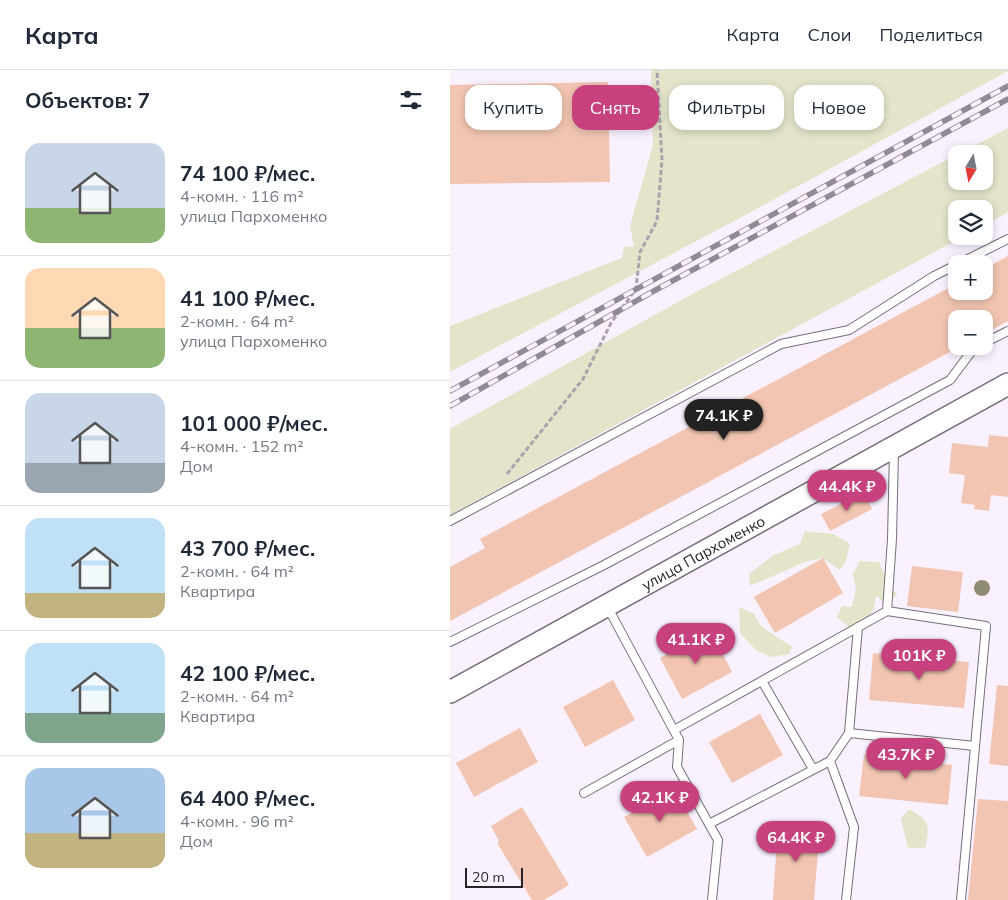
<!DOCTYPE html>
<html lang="ru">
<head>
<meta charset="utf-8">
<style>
	:root { --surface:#fff; --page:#f6f6f7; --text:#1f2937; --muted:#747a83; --line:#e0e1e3; --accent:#c8417f }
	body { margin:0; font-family:Mulish,sans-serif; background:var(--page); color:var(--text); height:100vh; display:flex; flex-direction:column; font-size:19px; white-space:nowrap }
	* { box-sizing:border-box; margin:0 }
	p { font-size:16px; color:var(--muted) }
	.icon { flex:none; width:28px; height:28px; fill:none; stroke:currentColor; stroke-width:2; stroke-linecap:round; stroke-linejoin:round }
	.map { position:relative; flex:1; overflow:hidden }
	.side { display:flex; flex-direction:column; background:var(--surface); width:450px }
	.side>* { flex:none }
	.banner { position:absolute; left:15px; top:15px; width:468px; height:45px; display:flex; gap:10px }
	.needle { width:32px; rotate:190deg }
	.tools { position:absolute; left:498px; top:75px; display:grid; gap:10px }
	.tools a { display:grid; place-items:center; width:45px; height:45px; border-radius:10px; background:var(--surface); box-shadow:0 2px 8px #0003; font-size:25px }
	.scale { position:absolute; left:15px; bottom:12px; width:58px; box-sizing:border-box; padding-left:5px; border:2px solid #282329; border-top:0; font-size:14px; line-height:18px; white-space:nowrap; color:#282329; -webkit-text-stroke:4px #faf1fe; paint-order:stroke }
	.price { position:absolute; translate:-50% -42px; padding:0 11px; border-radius:18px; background:var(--accent); color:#fff; font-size:16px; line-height:32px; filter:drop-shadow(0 1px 2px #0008) }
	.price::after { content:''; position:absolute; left:50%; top:30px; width:15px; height:11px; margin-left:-8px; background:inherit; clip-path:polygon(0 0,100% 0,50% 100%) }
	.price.current { background:#222; color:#fff }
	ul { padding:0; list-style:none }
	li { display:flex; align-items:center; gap:15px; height:125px; padding:0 25px }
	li+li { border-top:1px solid var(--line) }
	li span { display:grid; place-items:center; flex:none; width:140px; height:100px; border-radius:15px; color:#555 }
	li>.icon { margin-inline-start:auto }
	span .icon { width:60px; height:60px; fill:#fffc; stroke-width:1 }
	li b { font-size:21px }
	h2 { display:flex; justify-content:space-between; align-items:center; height:60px; padding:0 25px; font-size:21px }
	.pill { padding:0 18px; border-radius:15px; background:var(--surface); box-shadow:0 2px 8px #0003; font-size:18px; line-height:45px }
	.pill.current { background:var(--accent); color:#fff }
	header { display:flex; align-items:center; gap:30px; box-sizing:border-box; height:70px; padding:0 25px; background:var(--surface); border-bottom:1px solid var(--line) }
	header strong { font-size:24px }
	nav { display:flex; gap:28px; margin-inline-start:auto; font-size:18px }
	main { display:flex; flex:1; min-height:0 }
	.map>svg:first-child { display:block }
</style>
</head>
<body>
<header>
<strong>Карта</strong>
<nav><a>Карта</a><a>Слои</a><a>Поделиться</a></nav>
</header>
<main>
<section class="side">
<h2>Объектов: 7<svg class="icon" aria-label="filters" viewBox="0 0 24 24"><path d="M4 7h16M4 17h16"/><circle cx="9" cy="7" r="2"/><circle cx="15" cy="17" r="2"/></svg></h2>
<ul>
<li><span style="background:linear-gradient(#c9d6e8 65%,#8fb573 0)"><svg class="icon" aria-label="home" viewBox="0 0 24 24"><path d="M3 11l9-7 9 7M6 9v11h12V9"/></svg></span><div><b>74 100 ₽/мес.</b><p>4-комн. · 116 m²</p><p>улица Пархоменко</p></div></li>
<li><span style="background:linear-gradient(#ffd9b3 60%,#8fb573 0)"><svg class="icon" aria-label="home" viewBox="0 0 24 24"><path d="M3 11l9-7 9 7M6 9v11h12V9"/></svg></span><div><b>41 100 ₽/мес.</b><p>2-комн. · 64 m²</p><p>улица Пархоменко</p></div></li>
<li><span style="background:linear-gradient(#c9d6e8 70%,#9aa5b1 0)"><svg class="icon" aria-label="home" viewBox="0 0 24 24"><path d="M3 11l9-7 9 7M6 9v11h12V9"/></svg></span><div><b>101 000 ₽/мес.</b><p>4-комн. · 152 m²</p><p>Дом</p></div></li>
<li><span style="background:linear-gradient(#bfe0f5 75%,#c2b280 0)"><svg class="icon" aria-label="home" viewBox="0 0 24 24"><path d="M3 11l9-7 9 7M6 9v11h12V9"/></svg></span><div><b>43 700 ₽/мес.</b><p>2-комн. · 64 m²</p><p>Квартира</p></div></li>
<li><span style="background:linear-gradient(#bfe0f5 70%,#7fa58c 0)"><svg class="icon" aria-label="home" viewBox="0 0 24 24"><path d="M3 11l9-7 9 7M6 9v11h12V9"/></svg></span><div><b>42 100 ₽/мес.</b><p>2-комн. · 64 m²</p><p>Квартира</p></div></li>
<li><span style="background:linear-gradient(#a9c7e8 65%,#c2b280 0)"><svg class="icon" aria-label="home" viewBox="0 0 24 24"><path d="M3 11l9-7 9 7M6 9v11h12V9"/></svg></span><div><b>64 400 ₽/мес.</b><p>4-комн. · 96 m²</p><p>Дом</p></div></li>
</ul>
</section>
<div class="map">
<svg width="558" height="830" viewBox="0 0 558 830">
	<rect width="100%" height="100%" fill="#faf1fe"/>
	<g fill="#e3e4ca">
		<polygon points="201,0 558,0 558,1 303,141 0,302 0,256 172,188 174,177 184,176 180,156 203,75"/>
		<polygon points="558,58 558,142 534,156 534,139 506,139 506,166 514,166 0,445 0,359 244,223 506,85 506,111 534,111 534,84 509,84"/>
		<polygon points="355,461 383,464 400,474 396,491 390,500 372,488 355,492 300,516 299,504 324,485 350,474"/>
		<path d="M410,491l19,1 10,24 9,9 -15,7 -7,-7c-2,22 -8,25 -27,32l-12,-10 5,-11 10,1 4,-18 -3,-15z"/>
		<polygon points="289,537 304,544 311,556 342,577 339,584 322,587 307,581 290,563"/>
		<path d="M459,739c21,11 21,18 16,39h-17l-7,-29z"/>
	</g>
	<g fill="#f1c5b1">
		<polygon points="158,12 160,112 0,114 0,15"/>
		<polygon points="558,186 558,251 534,264 534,249 506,249 506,276 511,276 0,551 0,497 35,478 30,469 506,214 506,221 534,221 534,199"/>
		<polygon points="539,365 558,367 558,427 541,425 539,441 524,439 525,435 511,433 515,405 499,403 502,373 538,377"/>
		<polygon points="414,422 422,439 380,461 371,444"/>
		<polygon points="373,488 393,523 325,563 304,527"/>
		<polygon points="462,496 513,502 508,542 457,536"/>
		<polygon points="260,560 282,602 232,629 210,588"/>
		<polygon points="423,583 519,592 514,638 419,630"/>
		<polygon points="163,610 185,650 135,677 113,637"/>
		<polygon points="547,615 558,616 558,696 539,694"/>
		<polygon points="310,644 333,685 282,713 259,672"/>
		<polygon points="70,658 88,692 24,727 6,693"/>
		<polygon points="414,685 502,695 498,735 409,726"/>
		<polygon points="224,719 247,759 197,787 174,747"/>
		<polygon points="528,729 558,731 558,830 518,830"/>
		<polygon points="72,737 119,815 94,830 82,830 47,773 49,771 41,756"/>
		<polygon points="328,755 370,758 364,830 323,830"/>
	</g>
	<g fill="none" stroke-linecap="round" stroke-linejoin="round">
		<defs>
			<g id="lane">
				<polyline points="508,194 558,169"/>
				<polyline points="534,273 558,261"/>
				<polyline points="0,451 331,274 399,260 484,206 506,195"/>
				<polyline points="157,536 229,670 227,697 268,770 262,830"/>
				<polyline points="437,541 536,556 511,830"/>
				<polyline points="0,572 154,495 500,310 524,278 528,276"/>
				<polyline points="312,611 363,699"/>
				<polyline points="224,660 437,541 442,469 444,381"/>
				<polyline points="399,663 525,676"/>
				<polyline points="134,723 229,670"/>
				<polyline points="259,754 380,691"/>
				<polyline points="396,830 404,757 380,691 399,663 408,557"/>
			</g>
			<g id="secondary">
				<path id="s1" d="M0,622l558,-308"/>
			</g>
		</defs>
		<use href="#lane" stroke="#776d7b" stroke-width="10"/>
		<use href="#secondary" stroke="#776d7b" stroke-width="24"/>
		<polyline stroke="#aaa2ad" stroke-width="3" stroke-dasharray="5 2.5" stroke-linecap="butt" points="57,404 133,309 161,253 186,219 190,182 207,151 212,90 207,0"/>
		<use href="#lane" stroke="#fff" stroke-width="8"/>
		<use href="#secondary" stroke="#fff" stroke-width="21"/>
		<defs>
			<g id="rail">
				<polyline points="0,321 558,16"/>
				<polyline points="0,336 202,222 558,29"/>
			</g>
		</defs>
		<use href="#rail" stroke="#918a94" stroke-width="5.5"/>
		<use href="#rail" stroke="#faf1fe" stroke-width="4" stroke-dasharray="11" stroke-linecap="butt"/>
	</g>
	<circle fill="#8f8c74" cx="532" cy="518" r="8"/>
	<g text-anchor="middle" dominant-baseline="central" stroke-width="5" stroke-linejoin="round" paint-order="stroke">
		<g font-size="15" fill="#282329" stroke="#faf1fe">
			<text stroke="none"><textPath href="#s1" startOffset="289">улица Пархоменко</textPath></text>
		</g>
	</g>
</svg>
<div class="tools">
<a><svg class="needle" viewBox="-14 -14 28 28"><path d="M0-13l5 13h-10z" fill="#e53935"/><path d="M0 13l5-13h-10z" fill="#747a83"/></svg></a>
<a><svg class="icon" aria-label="layers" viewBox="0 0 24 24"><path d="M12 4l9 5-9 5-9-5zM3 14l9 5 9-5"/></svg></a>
<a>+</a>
<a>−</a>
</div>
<div class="scale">20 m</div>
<b class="price current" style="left:274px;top:371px">74.1K ₽</b>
<b class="price" style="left:397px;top:442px">44.4K ₽</b>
<b class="price" style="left:246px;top:595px">41.1K ₽</b>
<b class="price" style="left:469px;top:611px">101K ₽</b>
<b class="price" style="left:456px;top:710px">43.7K ₽</b>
<b class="price" style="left:210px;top:753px">42.1K ₽</b>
<b class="price" style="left:346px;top:793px">64.4K ₽</b>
<div class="banner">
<a class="pill">Купить</a>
<a class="pill current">Снять</a>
<a class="pill">Фильтры</a>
<a class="pill">Новое</a>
</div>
</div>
</main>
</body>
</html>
